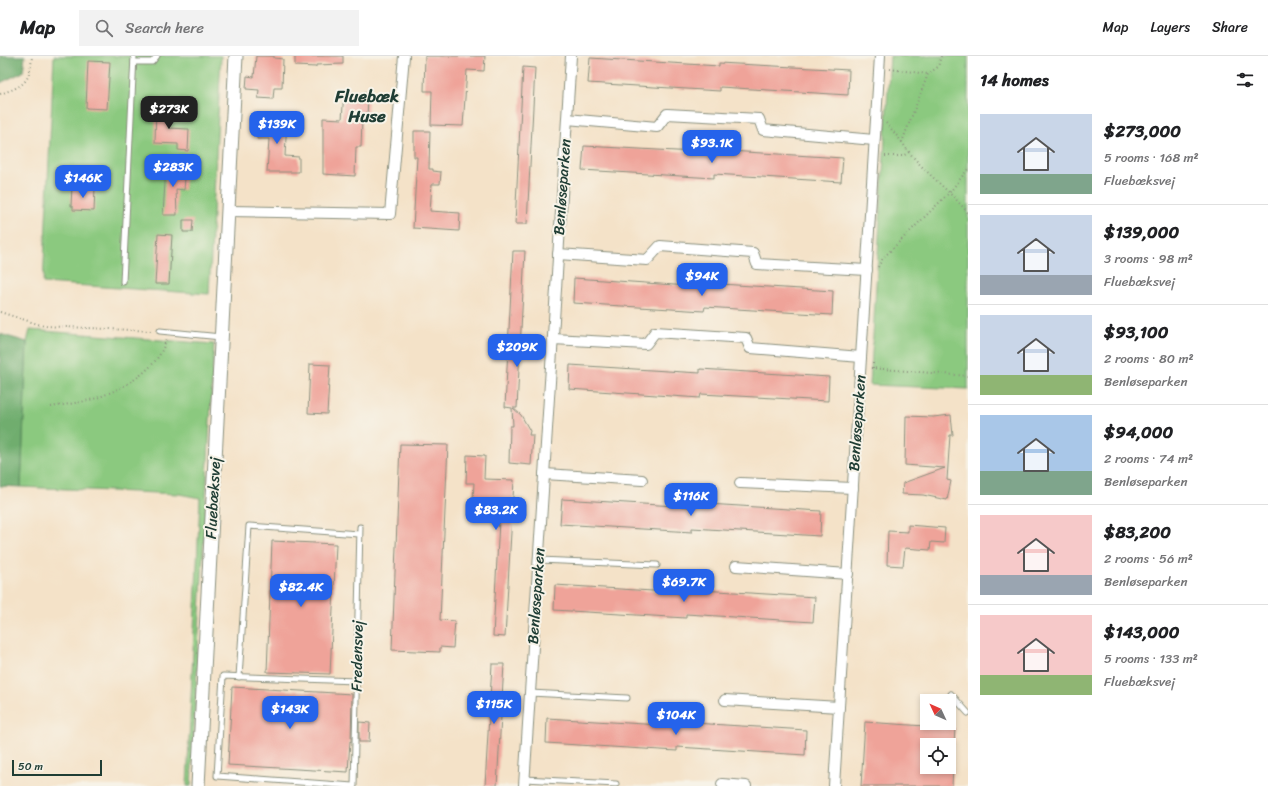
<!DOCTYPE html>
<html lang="en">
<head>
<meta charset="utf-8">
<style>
	:root { --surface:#fff; --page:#f2f2f2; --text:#202124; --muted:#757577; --line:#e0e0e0; --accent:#2563eb }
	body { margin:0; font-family:Sriracha,sans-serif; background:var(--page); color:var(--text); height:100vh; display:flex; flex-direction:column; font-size:15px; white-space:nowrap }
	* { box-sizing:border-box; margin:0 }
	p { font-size:13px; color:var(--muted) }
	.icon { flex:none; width:22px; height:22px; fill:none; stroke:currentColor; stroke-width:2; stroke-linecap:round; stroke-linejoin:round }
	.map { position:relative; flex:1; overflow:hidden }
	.side { display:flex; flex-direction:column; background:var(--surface); width:300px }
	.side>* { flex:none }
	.needle { width:26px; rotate:314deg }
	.fabs { position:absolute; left:920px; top:638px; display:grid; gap:8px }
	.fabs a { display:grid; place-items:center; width:36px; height:36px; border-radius:0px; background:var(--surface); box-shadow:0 2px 6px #0003; font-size:20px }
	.scale { position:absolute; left:12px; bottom:10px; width:90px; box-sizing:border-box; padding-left:4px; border:2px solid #1f3d34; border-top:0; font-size:11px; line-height:14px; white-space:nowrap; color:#1f3d34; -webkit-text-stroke:3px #f7f3e8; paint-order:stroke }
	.price { position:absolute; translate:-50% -34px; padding:0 9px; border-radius:8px; background:var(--accent); color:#fff; font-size:13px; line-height:26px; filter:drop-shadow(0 1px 2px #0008) }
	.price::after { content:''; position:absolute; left:50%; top:24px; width:12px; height:9px; margin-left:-6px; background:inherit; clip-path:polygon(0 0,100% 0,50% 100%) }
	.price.on { background:#222; color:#fff }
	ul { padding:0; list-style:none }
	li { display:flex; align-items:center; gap:12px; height:100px; padding:0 12px }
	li+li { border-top:1px solid var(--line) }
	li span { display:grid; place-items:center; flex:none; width:112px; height:80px; border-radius:0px; color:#555 }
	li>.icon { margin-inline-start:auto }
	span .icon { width:48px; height:48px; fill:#fffc; stroke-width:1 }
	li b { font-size:17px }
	h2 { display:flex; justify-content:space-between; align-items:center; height:48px; padding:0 12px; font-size:17px }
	header { display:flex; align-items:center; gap:24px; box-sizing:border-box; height:56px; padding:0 20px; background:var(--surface); border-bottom:1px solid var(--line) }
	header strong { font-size:19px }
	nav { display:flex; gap:22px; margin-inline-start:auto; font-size:14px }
	.search { width:280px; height:36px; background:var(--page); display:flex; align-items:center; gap:10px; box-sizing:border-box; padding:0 14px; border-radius:0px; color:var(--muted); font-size:15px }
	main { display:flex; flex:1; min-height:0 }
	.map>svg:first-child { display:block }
</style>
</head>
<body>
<header>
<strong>Map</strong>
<div class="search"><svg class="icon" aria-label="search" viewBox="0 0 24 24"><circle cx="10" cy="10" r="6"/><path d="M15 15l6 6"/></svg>Search here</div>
<nav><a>Map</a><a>Layers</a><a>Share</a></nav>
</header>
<main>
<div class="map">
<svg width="968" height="730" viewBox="0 0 968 730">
	<rect width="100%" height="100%" fill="#f7f3e8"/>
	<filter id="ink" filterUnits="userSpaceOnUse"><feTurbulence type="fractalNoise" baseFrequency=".025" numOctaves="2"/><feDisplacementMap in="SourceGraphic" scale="8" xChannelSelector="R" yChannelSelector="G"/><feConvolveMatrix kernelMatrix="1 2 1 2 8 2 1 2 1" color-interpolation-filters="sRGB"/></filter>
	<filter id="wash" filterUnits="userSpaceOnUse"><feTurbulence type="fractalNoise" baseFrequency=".012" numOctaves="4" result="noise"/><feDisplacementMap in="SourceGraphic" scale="16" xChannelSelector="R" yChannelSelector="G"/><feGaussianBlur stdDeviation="0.9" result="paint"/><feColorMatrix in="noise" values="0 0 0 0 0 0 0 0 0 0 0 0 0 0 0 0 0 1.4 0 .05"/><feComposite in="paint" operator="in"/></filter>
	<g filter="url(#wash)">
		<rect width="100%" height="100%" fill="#f4e2c8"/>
		<g fill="#8bc97f" stroke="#55835a">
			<polygon points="54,0 221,0 209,238 43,227"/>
			<polygon points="890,0 968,0 968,333 870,329"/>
			<polygon points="30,274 214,288 191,730 187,730 200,442 179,438 21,431 27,286"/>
		</g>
		<g fill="#70ad6e" stroke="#487551">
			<polygon points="0,0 25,0 23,16 0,27"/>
			<polygon points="0,278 27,286 21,431 0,430"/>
		</g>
		<g id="blocks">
			<g fill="#efa399">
				<polygon points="256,0 274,0 274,2 283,3 282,32 274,32 273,43 258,42 259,34 246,33 247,20 254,21"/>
				<polygon points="295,0 343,0 343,8 316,9 316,11 295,10"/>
				<polygon points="425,0 485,0 484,15 467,14 463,70 431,69 432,35 424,35"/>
				<polygon points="590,2 719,10 719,7 849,14 848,39 720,31 720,35 588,27"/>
				<polygon points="88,5 110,6 107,53 86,52"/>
				<polygon points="523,11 535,12 527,168 515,168"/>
				<polygon points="344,36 368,37 367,65 362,64 361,91 356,91 355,120 323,118 323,62 342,63"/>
				<polygon points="156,48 170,49 168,72 189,73 188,95 178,94 178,88 155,87"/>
				<polygon points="258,62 287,63 285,100 299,101 299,116 267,116 269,83 257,83"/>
				<polygon points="414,75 430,75 429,113 433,113 433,115 441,116 440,128 432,128 430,155 460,157 459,175 413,172 417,101 414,101"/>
				<polygon points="584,90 713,97 713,94 843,102 841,126 714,118 714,122 582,114"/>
				<polygon points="166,109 186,111 184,134 176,133 177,159 163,159"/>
				<polygon points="72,130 95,132 94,155 73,154 73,150 71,150"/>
				<polygon points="183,164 193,164 192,176 183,176"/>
				<polygon points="158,178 172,179 169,228 155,228"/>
				<polygon points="513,195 525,195 517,352 513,352 521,359 530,375 529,379 533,379 531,409 509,407 510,370 513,370 512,352 505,351"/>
				<polygon points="574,222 703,231 704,227 833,235 832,259 705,251 704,255 573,247"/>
				<polygon points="310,308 330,309 327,358 308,357"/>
				<polygon points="570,309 700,317 700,313 829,321 828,345 701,338 700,342 569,333"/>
				<polygon points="951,359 953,379 950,379 947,424 951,425 947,444 923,439 902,438 903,427 945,412 905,409 906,360 933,361"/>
				<polygon points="400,388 448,389 440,564 455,565 453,592 440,591 440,596 392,594"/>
				<polygon points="467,399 485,400 484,423 514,424 505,581 493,580 500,445 473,443 474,427 466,427"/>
				<polygon points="562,443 691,451 691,447 821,455 820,480 692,472 692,476 560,468"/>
				<polygon points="908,469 945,472 944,487 931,486 930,494 905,492 903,510 887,509 888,475 908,476"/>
				<polygon points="272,485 336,488 330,618 267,616"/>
				<polygon points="555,529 685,537 685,533 815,541 813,566 686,558 686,562 554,554"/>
				<polygon points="492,608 504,608 497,730 485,730"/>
				<polygon points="232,631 352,638 351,686 350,685 348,716 228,709"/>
				<polygon points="547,662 676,670 677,666 806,674 805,699 677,691 677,695 546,687"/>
				<polygon points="359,666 370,667 369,686 359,686"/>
				<polygon points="865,666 955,672 954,689 927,689 927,711 953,711 952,730 861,730"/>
			</g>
		</g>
	</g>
	<g filter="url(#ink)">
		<use href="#blocks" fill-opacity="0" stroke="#8a907e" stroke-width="1"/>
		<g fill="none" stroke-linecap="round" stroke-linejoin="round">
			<defs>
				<g id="service">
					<polyline points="134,6 152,6 157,0"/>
					<polyline points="123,226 134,0"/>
					<polyline points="160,275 221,281"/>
					<polyline points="539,504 657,509"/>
					<polyline points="239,621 249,470 359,478"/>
					<polyline points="530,637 627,642"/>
					<polyline points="951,638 968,657"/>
					<polyline points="525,723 616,728"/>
					<polyline points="353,730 217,720 223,620 356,625"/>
					<polyline points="354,730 360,471"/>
				</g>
				<g id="minor">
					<polyline points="567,63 657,71 667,58 759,63 763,74 874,84"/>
					<polyline points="228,155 390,158 404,0"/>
					<polyline points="558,198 647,204 660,190 753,197 757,208 867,214"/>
					<polyline points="553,283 646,288 655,276 746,282 750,292 861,301"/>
					<polyline points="544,418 642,424"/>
					<polyline points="740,427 853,432"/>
					<polyline points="736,510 848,518"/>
					<polyline points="725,644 839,651"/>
					<polyline points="722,728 746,730"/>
					<polyline points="524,730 571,0"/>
					<polyline points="834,730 880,0"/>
				</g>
				<polyline id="tertiary" points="198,730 236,0"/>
			</defs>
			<use href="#service" stroke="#8a907e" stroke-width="7"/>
			<use href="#minor" stroke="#8a907e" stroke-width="12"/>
			<use href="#tertiary" stroke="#8a907e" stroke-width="15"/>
			<g stroke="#8a907e" stroke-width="2" stroke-dasharray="1 3" stroke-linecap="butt">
				<path d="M941,0l-3,11 -10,7 -26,68c17,27 46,46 66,71"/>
				<polyline points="890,13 928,18"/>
				<path d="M0,38c24,-8 30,-11 32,-38"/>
				<polyline points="886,67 902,86"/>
				<polyline points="885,100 903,100 909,96"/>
				<polyline points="878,211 883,202 950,136 968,113"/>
				<polyline points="0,256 44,270 153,275"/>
				<polyline points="871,312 968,320"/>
				<polyline points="873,312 873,305"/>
				<path d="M51,351c17,-3 36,-5 51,-11 26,-10 58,-29 64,-57"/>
			</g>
			<use href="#service" stroke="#fff" stroke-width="5"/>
			<use href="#minor" stroke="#fff" stroke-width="10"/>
			<use href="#tertiary" stroke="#fff" stroke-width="13"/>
		</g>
	</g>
	<g text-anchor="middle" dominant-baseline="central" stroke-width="4" stroke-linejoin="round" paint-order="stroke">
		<g font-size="15" fill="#1f3d34" stroke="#f7f3e8">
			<text transform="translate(562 131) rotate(-86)">Benløseparken</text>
			<text transform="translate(857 367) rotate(-86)">Benløseparken</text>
			<text transform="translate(213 442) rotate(-87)">Fluebæksvej</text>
			<text transform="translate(536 540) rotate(-86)">Benløseparken</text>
			<text transform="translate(357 600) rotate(-89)">Fredensvej</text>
		</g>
		<g font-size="17" font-weight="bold" fill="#1f3d34" stroke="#f7f3e8">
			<text x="367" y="40">Fluebæk<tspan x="367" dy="20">Huse</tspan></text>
		</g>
	</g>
</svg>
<div class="fabs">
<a><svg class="needle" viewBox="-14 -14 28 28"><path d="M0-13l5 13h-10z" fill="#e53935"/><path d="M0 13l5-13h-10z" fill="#757577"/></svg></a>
<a><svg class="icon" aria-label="locate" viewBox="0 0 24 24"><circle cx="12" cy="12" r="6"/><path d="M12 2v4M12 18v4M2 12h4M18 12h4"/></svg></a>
</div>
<div class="scale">50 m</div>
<b class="price on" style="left:169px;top:74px">$273K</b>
<b class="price" style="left:277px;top:89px">$139K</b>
<b class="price" style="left:712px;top:108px">$93.1K</b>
<b class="price" style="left:173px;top:132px">$283K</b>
<b class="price" style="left:83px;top:143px">$146K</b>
<b class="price" style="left:702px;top:241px">$94K</b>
<b class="price" style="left:517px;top:312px">$209K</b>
<b class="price" style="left:691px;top:461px">$116K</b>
<b class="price" style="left:496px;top:475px">$83.2K</b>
<b class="price" style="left:684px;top:547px">$69.7K</b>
<b class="price" style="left:301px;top:552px">$82.4K</b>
<b class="price" style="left:494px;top:669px">$115K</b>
<b class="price" style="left:290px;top:674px">$143K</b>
<b class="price" style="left:676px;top:680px">$104K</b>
</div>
<section class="side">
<h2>14 homes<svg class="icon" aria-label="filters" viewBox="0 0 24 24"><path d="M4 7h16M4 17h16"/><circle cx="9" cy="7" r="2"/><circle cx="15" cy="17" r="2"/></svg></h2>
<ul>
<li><span style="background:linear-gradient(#c9d6e8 75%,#7fa58c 0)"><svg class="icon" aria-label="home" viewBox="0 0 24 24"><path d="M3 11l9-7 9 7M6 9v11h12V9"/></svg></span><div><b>$273,000</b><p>5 rooms · 168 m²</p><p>Fluebæksvej</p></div></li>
<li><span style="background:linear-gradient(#c9d6e8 75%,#9aa5b1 0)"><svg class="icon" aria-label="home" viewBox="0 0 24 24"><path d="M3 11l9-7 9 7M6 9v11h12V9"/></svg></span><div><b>$139,000</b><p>3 rooms · 98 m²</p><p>Fluebæksvej</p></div></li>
<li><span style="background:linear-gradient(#c9d6e8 75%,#8fb573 0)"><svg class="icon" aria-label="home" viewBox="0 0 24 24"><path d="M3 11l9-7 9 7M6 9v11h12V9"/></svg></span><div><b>$93,100</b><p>2 rooms · 80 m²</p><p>Benløseparken</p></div></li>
<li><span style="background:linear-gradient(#a9c7e8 70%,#7fa58c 0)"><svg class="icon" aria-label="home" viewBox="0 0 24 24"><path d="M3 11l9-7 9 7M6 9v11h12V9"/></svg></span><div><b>$94,000</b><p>2 rooms · 74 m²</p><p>Benløseparken</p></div></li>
<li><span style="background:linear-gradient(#f6c9c9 75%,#9aa5b1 0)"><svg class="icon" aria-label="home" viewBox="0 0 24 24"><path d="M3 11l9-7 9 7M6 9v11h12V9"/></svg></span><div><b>$83,200</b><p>2 rooms · 56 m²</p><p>Benløseparken</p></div></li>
<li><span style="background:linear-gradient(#f6c9c9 75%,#8fb573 0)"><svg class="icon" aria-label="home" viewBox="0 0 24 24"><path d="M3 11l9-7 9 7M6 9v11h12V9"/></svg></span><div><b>$143,000</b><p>5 rooms · 133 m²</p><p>Fluebæksvej</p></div></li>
</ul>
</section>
</main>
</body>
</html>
